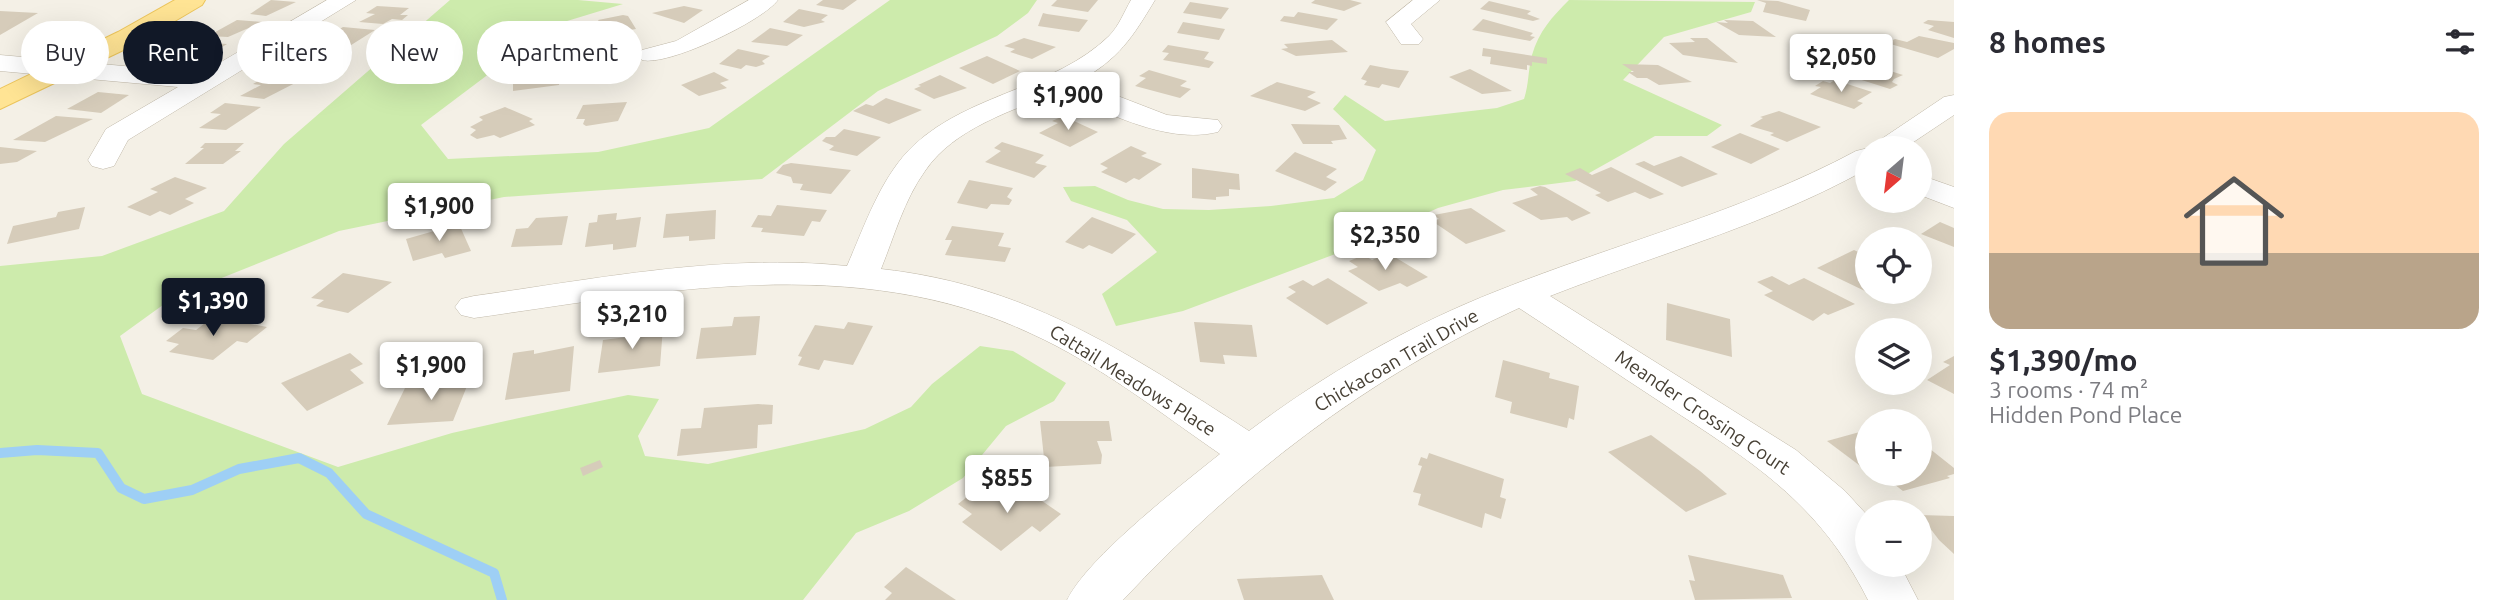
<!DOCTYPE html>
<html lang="en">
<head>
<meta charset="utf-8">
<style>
	:root { --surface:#fff; --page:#f7f7f7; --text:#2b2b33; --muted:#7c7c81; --accent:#111827 }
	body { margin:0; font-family:Ubuntu,sans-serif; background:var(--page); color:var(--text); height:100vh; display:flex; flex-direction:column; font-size:26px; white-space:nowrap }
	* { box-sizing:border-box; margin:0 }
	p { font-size:23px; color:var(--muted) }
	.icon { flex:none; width:38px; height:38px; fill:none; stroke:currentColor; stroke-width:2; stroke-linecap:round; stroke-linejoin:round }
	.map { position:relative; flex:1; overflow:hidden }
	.drawer { display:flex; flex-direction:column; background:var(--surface); width:560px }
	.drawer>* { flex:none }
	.banner { position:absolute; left:21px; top:21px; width:665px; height:63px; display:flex; gap:14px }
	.needle { width:46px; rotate:208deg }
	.fabs { position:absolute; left:1855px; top:136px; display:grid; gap:14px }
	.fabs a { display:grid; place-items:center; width:77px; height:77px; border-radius:50%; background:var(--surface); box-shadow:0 7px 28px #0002; font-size:35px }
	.price { position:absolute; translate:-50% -60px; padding:0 16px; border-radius:7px; background:#fff; color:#222; font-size:23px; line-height:46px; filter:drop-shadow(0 2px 4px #0008) }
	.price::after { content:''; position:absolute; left:50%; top:42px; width:21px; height:16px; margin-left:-10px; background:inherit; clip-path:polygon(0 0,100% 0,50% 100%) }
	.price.selected { background:var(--accent); color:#fff }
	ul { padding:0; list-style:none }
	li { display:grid; align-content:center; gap:14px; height:371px; padding:0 35px }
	li span { display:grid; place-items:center; height:217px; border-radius:21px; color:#555 }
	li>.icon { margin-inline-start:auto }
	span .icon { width:126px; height:126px; fill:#fffc; stroke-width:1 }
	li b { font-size:30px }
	h2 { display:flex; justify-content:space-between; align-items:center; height:84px; padding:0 35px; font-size:30px }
	.tag { padding:0 24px; border-radius:32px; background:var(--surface); box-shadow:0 7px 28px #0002; font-size:24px; line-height:63px }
	.tag.selected { background:var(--accent); color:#fff }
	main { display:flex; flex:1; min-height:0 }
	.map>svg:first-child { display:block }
</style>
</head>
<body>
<main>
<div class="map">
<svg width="1954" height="600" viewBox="0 0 1954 600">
	<rect width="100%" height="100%" fill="#f4f0e6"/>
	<g fill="#cdebac">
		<polygon points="450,0 578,0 623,4 554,25 421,125 448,159 598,152 709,128 890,0 1037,0 1028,13 997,36 878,91 762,179 504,197 339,231 174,297 120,336 142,394 338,467 452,433 519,418 628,395 659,399 638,436 645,456 708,464 865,429 911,407 932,384 980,346 1013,351 1066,383 1054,401 1006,426 963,478 909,511 856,533 803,600 0,600 0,266 102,256 224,211 284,144"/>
		<path d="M1569,0l186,2 -4,10 -87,25 -41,43 99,45 -15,11h-52l-80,45 -72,9 -65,18 -100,45 -155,58 -67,15 -14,-32 55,-42 -30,-32 -56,-19 -8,-14 32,-1 33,14 35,9 46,1 62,-4 63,-8 29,-18 13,-30 -43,-41 12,-14 40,26 112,-13 27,-9c5,-15 4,-29 8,-44 7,-24 20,-38 37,-55z"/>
	</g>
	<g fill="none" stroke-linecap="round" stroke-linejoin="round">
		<polyline stroke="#9ecff5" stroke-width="10" points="0,453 37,450 98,453 121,488 144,499 192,490 239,469 299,458 329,473 366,514 494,573 502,600"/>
	</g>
	<g fill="#d6ccba">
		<polygon points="271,0 296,2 266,16 250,14"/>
		<polygon points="823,0 857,0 843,10 816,5"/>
		<polygon points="1057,0 1098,0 1088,12 1051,6"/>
		<polygon points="1315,0 1350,0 1362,3 1344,11 1311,3"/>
		<polygon points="1757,0 1778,1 1810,10 1806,21 1763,12 1766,3"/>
		<polygon points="1489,1 1531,11 1527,14 1540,19 1533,21 1480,9"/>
		<polygon points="1190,2 1229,8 1221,19 1183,13"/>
		<polygon points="377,6 409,8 400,15 408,15 402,20 392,19 383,24 359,22 375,14 366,13"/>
		<polygon points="684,6 703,10 684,23 652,13"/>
		<polygon points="799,9 828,15 821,20 825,22 804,27 783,22"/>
		<polygon points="0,11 38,13 0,35"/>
		<polygon points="1298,12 1338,19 1327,30 1280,21 1284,16 1294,17"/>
		<polygon points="1043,13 1047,14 1088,20 1079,32 1038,26"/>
		<polygon points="623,15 628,16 636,29 599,35 593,26 601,25 598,20"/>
		<polygon points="1483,19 1533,33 1530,36 1535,37 1530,41 1472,30"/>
		<polygon points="237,20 262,22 228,37 208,36"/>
		<polygon points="1724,20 1753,21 1776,37 1739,35 1716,22 1728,23"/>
		<polygon points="1928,20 1954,22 1954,38 1928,30 1934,26 1923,23"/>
		<polygon points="1183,22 1225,29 1219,40 1177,33"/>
		<polygon points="343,27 375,30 348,47 324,45 340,36 330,35"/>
		<polygon points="770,28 803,35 787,46 751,42"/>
		<polygon points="1919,36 1954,43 1954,49 1938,58 1887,43 1895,39 1907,42"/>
		<polygon points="553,38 582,42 588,45 559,58 530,54"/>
		<polygon points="1024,38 1056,47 1032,59 1010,52 1015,49 1004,46"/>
		<polygon points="1690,38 1707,38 1738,63 1683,55 1669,43 1695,42"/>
		<polygon points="1332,40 1348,52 1296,56 1281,49 1288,48 1284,44"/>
		<polygon points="194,42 227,44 212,53 201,52 184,62 160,60"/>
		<polygon points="1168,45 1209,52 1204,59 1214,62 1209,68 1163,60 1169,53 1162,52"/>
		<polygon points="1483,48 1547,58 1547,64 1532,62 1532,66 1527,65 1527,70 1490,64 1491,57 1482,56"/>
		<polygon points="738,49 770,56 762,61 765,64 756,67 746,65 741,69 719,64"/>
		<polygon points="304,50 339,53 327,61 334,61 308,73 283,70 301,59 291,58"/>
		<polygon points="987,56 1020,71 993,84 959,68"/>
		<polygon points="1622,64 1658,65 1692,82 1659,85 1647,78 1637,78 1628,72 1634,72"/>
		<polygon points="1853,64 1863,67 1868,64 1903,75 1894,79 1892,82 1898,85 1890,89 1849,76 1856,72 1846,69"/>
		<polygon points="1370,65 1391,69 1409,71 1399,88 1382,84 1379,88 1364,85 1367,81 1361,79"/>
		<polygon points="562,68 559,85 513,91 513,83 521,80 521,73"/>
		<polygon points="1470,69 1512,91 1482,94 1449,77"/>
		<polygon points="1149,70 1187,81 1180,86 1191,89 1180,98 1135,86 1146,78 1139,76"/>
		<polygon points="714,72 729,80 720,83 727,88 699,96 681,85"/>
		<polygon points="940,75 967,88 934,99 914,89 921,86 918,85"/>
		<polygon points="266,76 301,80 264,99 240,96 261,85 253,84"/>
		<polygon points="1835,80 1872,92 1857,101 1863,103 1854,109 1810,94 1821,87 1815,86 1823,81 1830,83"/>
		<polygon points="1277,82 1316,92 1307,97 1321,103 1305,111 1250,96"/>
		<polygon points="98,92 129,95 101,113 67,109"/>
		<polygon points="886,98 922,110 889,124 853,111 866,104 873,106"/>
		<polygon points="627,102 618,121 586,126 583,124 585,119 576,119 583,105"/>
		<polygon points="225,103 261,107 226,130 199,128 221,114 210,113"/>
		<polygon points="505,107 533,119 529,121 535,125 500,138 494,135 477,139 470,135 476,130 470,127 483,120 479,117"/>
		<polygon points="1779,111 1821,127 1787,142 1770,135 1774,133 1750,126 1763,118 1760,117"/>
		<polygon points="56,116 93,119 45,142 13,140"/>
		<polygon points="1063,116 1098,132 1070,147 1039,133 1058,123 1052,121"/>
		<polygon points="1291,124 1339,125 1347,139 1331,141 1333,144 1303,144"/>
		<polygon points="844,129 881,137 857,156 829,150 834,146 822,141 826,137 835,137"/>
		<polygon points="1740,133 1780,149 1751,164 1711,147"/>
		<polygon points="1002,142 1044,155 1035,163 1047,166 1034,178 985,162 1001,151 994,148"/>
		<polygon points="205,143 244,143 235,151 241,151 223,164 185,164 204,148 200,148"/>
		<polygon points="1131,146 1147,153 1141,156 1162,164 1139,180 1134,178 1126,183 1101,172 1108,168 1100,164"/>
		<polygon points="0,147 37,151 17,162 0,164"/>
		<polygon points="1295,152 1337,169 1326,177 1337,182 1325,191 1275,171"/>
		<polygon points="1681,156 1718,174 1682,187 1635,164 1644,161 1654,166"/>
		<polygon points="791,163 851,170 831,194 800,190 803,184 793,183 791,177 776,173 783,165"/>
		<polygon points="1611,167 1664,194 1650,199 1635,192 1608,202 1595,195 1601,193 1565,174 1580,168 1592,175"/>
		<polygon points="1192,168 1239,174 1240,190 1229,189 1229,196 1216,197 1216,200 1192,198"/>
		<polygon points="175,177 207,188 185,199 194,203 170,215 160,211 150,216 127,207 158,192 150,189"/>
		<polygon points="969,180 1013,188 1007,197 1012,200 1009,205 991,204 987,209 957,203"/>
		<polygon points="1540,186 1545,187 1591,213 1572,221 1567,217 1541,220 1512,203 1538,195 1530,189"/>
		<polygon points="777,205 827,210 820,222 812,221 804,236 761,232 763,228 751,227 758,215 771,216"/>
		<polygon points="85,207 79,229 7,244 13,226 56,217 58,212"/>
		<polygon points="1471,208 1506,231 1466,244 1432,221 1439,219 1434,215"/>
		<polygon points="716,210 715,239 689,241 689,236 663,238 666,214"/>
		<polygon points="617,213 616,220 641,217 636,247 613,250 613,244 585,247 589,223 597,222 598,215"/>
		<polygon points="568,216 562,245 511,247 516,229 528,228 536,218"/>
		<polygon points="1092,217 1136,234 1112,254 1089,245 1083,249 1065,242"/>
		<polygon points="1940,222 1954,228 1954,247 1921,234"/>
		<polygon points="459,224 471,251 445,258 442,253 413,261 406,239"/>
		<polygon points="952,226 1004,233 998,246 1011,248 1005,262 945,255 952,240 945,240"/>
		<polygon points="1854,250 1867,256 1867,292 1817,268"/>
		<polygon points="1388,253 1428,277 1407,287 1400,283 1379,291 1348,271 1358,267 1349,261 1364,255 1372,260"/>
		<polygon points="343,273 392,282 348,313 316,306 324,300 311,298"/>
		<polygon points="1772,276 1789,285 1804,278 1855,304 1828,315 1824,313 1813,321 1764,295 1773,291 1757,282"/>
		<polygon points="1328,278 1368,303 1327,325 1286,298 1296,292 1288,287 1303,280 1313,286"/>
		<polygon points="1667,303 1730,319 1732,357 1666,340"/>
		<polygon points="760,316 756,355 696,359 701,328 732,326 734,317"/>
		<polygon points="213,317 267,327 247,343 237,341 213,360 169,352 179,344 166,341 183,328 196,330"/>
		<polygon points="848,322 873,326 853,365 824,360 819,370 798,365 802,357 798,356 815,325 844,329"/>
		<polygon points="1194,322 1252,325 1257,357 1223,355 1225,364 1200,362"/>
		<polygon points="663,327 660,366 598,373 603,340 634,336 634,330"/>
		<polygon points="574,346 570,391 505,400 513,353 534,350 534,354"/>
		<polygon points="350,353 363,364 350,370 364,383 307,411 281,383"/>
		<polygon points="1954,356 1954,394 1927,380 1950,365 1943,362"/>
		<polygon points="1503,360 1550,373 1549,378 1579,386 1574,420 1569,418 1567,428 1510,413 1512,402 1495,397"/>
		<polygon points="471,376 453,421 387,425 405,388 435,386 438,379"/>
		<polygon points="758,404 773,405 772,424 758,425 757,448 677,456 681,429 701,428 704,408"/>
		<polygon points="1040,421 1109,421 1112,441 1097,441 1102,455 1101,464 1045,467"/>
		<polygon points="1867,430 1867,471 1827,441"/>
		<polygon points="1651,435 1700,471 1727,494 1686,512 1608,452"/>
		<polygon points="1920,441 1954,468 1954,474 1947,476 1950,478 1903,491 1881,474 1920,474"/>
		<polygon points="1429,453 1504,479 1500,497 1506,499 1501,519 1485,513 1482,528 1418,505 1421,494 1413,492 1422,466 1418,465 1421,457 1427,459"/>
		<polygon points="600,460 603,467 583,476 580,468"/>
		<polygon points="1013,481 1061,514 1040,532 1032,526 1001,551 962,522 972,514 958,504 977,489 991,499"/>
		<polygon points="1920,515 1954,516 1954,554 1939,540"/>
		<polygon points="1688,555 1783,575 1792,598 1695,600 1689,580 1695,581"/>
		<polygon points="906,567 956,600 885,600 892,593 884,587"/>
		<polygon points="1322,575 1334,600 1244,600 1237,579"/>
	</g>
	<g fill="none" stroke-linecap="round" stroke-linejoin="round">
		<defs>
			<g id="minor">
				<polygon points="327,0 356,0 128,140 114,166 103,169 92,166 88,160 106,129 178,87 0,71 0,55 202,73"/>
				<path d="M749,0h29c-15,21 -111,67 -136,60l-4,-5 4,-5 34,-9z"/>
				<path d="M1131,0h24c-23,38 -36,59 -76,81l88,34 51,5 4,6 -4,6c-53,13 -112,-21 -161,-40 -45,19 -103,36 -132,79 -21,29 -31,66 -44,98 147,16 248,85 368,162 76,-57 159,-105 248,-140 120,-48 245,-79 359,-140l12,-3 76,-51 10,-2v20l-51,34h-36v20c-100,56 -210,85 -317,127l246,154 49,41 22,24v50h33l18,35h-50c-49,-98 -117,-139 -206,-197 -48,-31 -95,-64 -143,-95 -153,70 -281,169 -396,292h-56c21,-43 113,-114 153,-146 -61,-42 -120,-89 -188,-120 -175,-83 -375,-42 -558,-16l-13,-3 -6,-8 6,-8 13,-3c122,-17 250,-43 373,-30 18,-41 34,-90 67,-121 56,-52 140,-56 195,-109 10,-10 15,-24 22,-36z"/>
				<polygon points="1413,0 1440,0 1411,24 1423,39 1419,44 1401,44 1386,22"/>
				<polygon points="1920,175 1954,187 1954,208 1920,195"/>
			</g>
			<polygon id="major" points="175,0 205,0 202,5 136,44 0,109 0,89 118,32"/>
		</defs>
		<use href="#minor" stroke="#c0b8a8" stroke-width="1"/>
		<use href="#major" stroke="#ecc55c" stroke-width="2"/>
		<use href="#minor" fill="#fff" fill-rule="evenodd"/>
		<use href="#major" fill="#ffe494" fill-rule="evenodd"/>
	</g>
	<g text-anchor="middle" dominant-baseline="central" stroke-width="6" stroke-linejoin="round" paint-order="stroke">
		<g font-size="19" fill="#474035" stroke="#fff">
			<text transform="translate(1396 360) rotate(-30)">Chickacoan Trail Drive</text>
			<text transform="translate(1133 380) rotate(32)">Cattail Meadows Place</text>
			<text transform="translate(1703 412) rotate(34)">Meander Crossing Court</text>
		</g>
	</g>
</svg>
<div class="fabs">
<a><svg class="needle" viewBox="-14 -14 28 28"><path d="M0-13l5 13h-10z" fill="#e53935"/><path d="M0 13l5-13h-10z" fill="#7c7c81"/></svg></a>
<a><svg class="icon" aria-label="locate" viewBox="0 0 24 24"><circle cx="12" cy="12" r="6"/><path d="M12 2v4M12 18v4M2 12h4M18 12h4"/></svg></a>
<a><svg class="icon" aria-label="layers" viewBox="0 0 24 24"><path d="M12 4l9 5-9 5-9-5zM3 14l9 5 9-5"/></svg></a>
<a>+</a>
<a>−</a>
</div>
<b class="price" style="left:1841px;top:94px">$2,050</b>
<b class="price" style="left:1068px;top:132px">$1,900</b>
<b class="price" style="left:439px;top:243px">$1,900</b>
<b class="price" style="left:1385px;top:272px">$2,350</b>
<b class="price selected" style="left:213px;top:338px">$1,390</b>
<b class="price" style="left:632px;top:351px">$3,210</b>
<b class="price" style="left:431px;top:402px">$1,900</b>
<b class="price" style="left:1007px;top:515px">$855</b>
<div class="banner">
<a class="tag">Buy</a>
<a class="tag selected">Rent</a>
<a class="tag">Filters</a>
<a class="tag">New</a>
<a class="tag">Apartment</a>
</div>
</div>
<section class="drawer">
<h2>8 homes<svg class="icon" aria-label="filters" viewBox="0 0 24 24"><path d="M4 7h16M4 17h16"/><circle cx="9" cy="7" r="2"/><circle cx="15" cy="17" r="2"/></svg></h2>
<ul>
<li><span style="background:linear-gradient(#ffd9b3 65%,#b9a48a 0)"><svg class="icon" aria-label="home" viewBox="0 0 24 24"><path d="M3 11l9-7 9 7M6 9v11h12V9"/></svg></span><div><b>$1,390/mo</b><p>3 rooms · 74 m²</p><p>Hidden Pond Place</p></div></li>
</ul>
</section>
</main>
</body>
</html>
